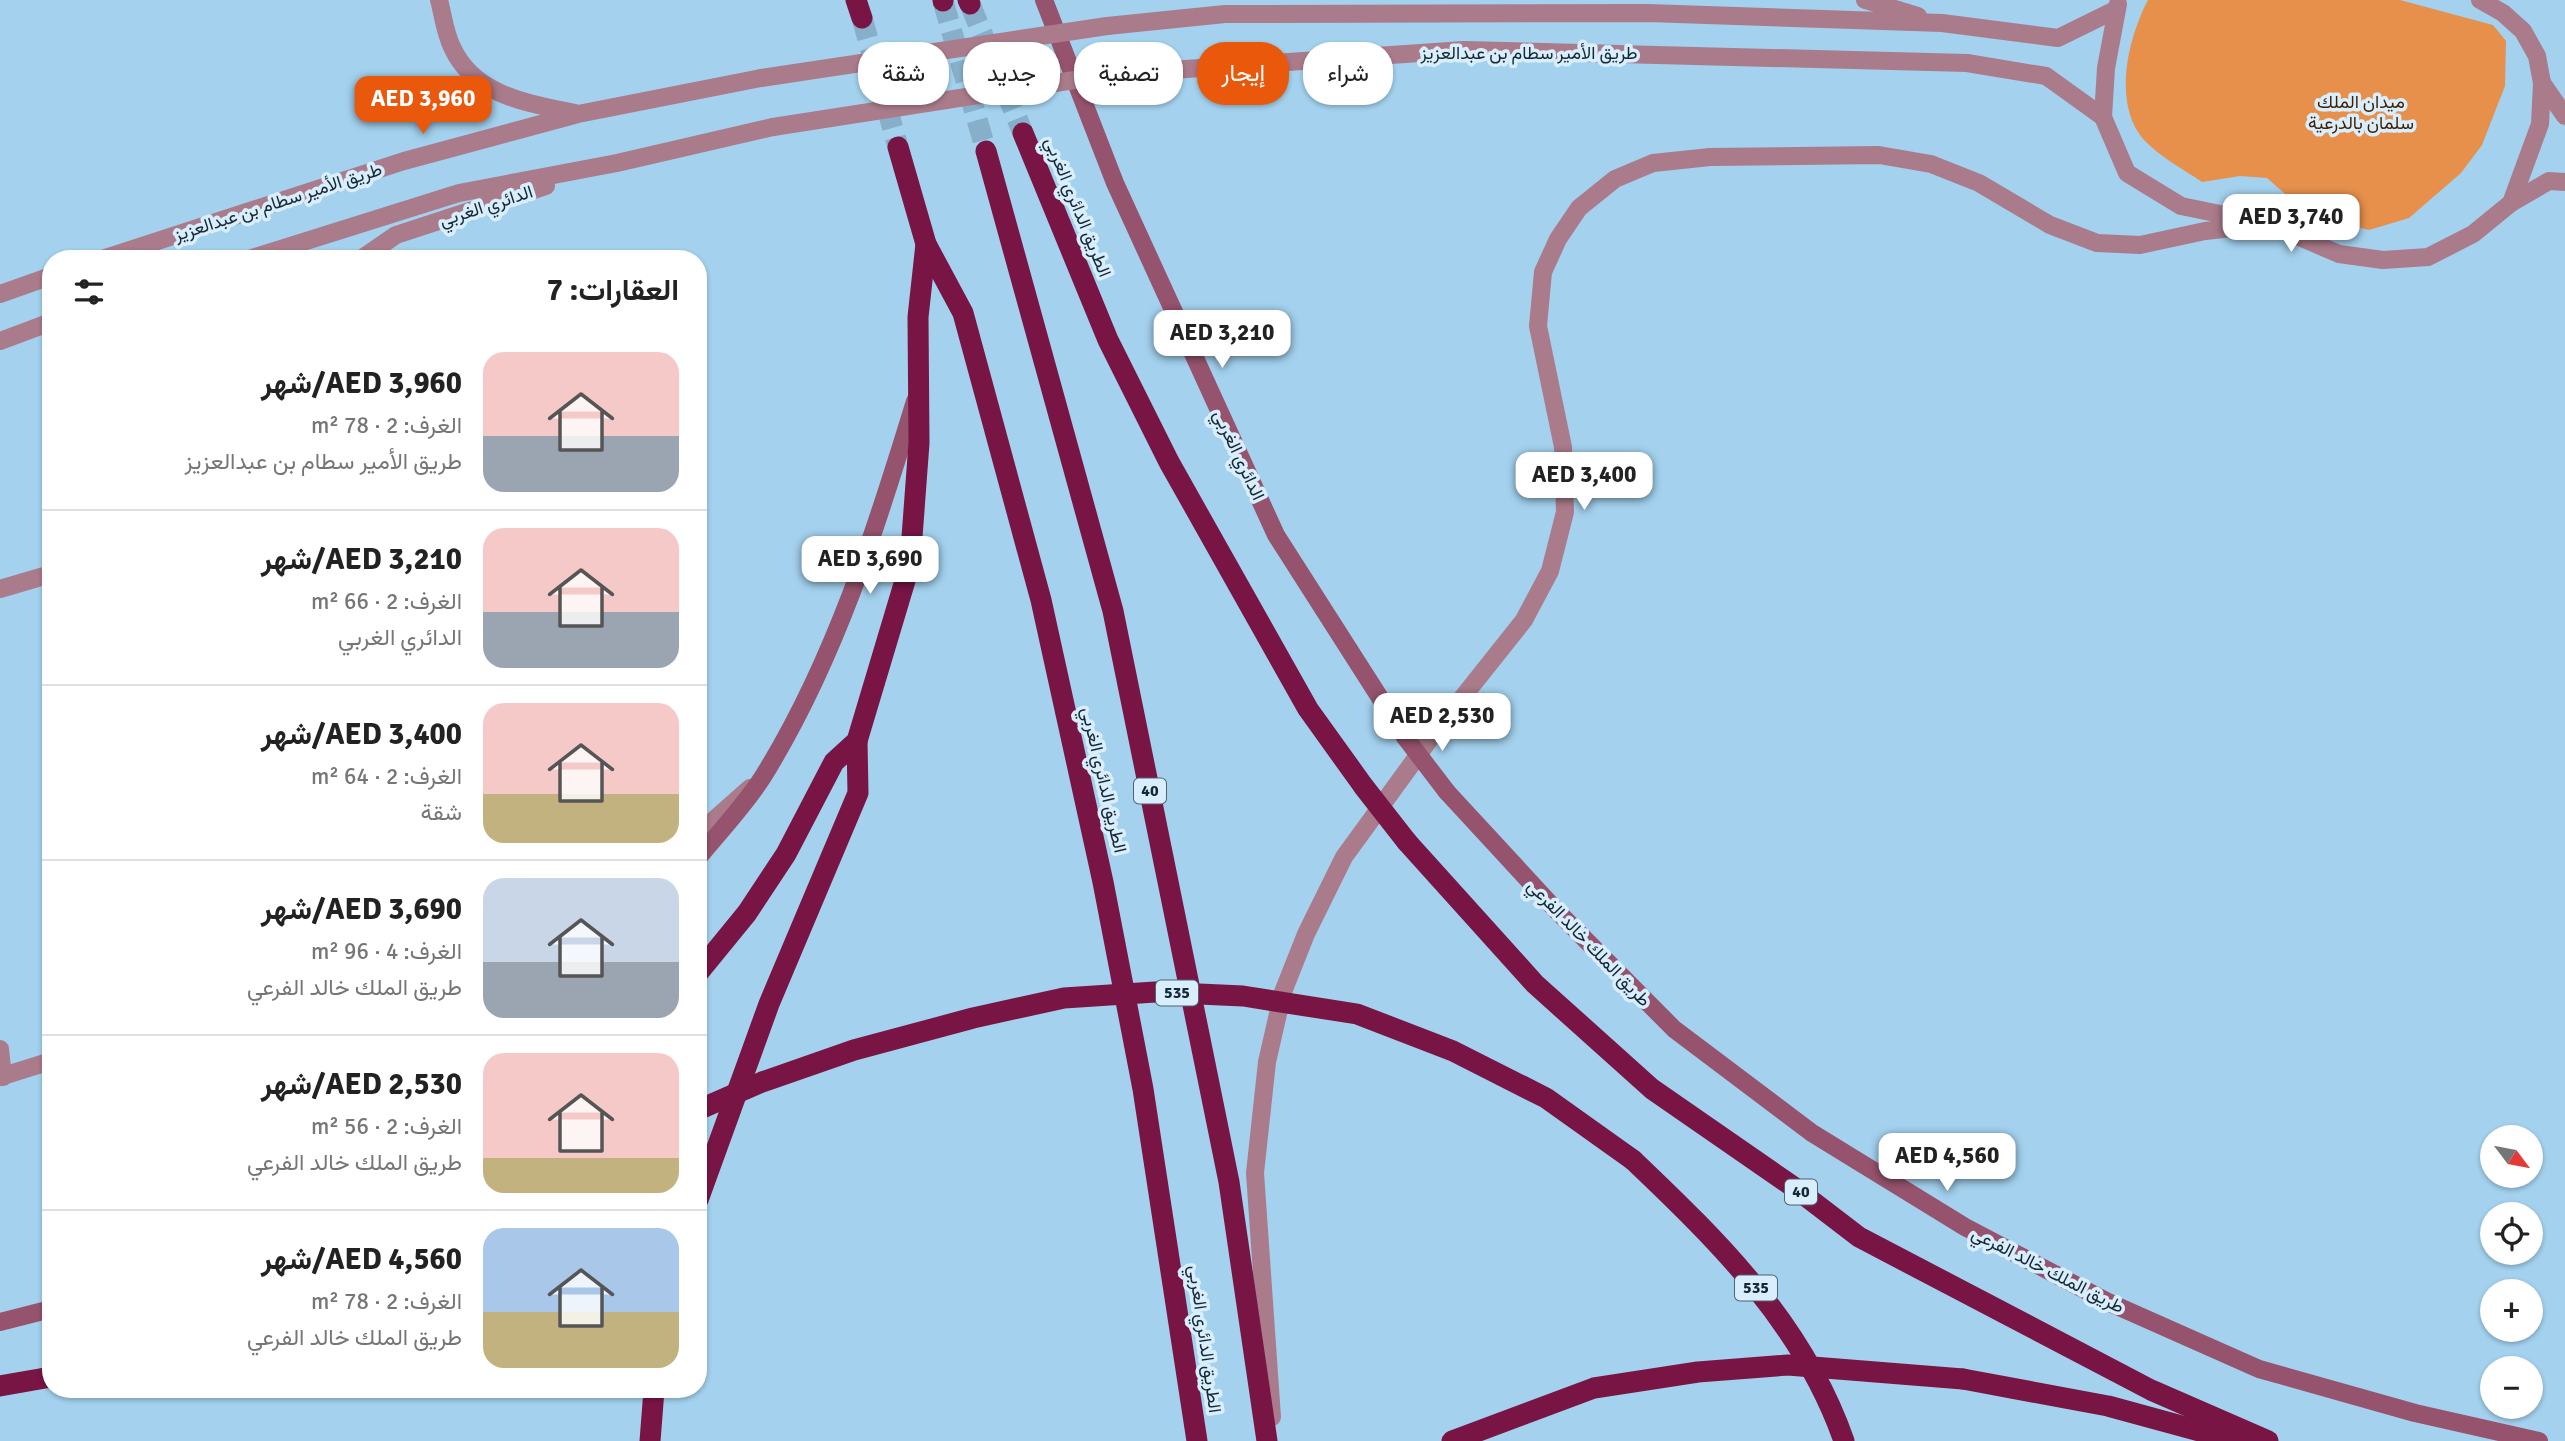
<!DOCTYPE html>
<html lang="ar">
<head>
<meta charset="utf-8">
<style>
	:root { --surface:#fff; --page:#f6f6f6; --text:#222; --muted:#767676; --line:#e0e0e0; --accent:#ea580c }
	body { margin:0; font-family:Signika,Vazirmatn,sans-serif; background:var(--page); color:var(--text); direction:rtl; height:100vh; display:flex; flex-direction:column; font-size:26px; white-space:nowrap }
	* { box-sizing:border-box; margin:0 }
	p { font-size:23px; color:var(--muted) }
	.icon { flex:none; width:38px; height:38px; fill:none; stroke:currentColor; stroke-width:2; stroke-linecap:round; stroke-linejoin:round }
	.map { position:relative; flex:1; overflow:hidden; direction:ltr }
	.details { position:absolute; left:42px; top:250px; width:665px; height:1148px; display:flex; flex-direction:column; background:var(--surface); border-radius:28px; box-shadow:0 2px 5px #0004; direction:rtl }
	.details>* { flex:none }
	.top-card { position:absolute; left:728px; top:42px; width:665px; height:63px; direction:rtl; display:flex; gap:14px }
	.needle { width:46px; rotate:122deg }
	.buttons { position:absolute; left:2480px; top:1125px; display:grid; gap:14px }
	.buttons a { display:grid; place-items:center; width:63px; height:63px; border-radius:50%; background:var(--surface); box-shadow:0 2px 5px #0004; font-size:35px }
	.price { position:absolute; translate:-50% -60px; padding:0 16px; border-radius:14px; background:#fff; color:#222; font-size:23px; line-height:46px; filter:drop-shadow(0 2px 4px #0008) }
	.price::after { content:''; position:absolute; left:50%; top:42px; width:21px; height:16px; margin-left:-10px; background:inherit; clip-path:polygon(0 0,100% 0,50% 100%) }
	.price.current { background:var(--accent); color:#fff }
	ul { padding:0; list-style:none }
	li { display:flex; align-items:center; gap:21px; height:175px; padding:0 28px }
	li+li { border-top:2px solid var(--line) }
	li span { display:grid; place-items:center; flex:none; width:196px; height:140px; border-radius:21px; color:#555 }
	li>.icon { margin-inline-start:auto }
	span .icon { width:84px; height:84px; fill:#fffc; stroke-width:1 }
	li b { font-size:30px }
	h2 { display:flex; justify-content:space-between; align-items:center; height:84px; padding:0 28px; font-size:30px }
	.tag { padding:0 24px; border-radius:28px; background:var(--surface); box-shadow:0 2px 5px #0004; font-size:24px; line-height:63px }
	.tag.current { background:var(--accent); color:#fff }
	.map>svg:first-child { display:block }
</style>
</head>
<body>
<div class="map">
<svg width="2565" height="1441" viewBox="0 0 2565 1441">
	<rect width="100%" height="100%" fill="#a3d1ee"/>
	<path fill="#e6904c" d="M2148,0h252l93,25 13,16 -1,45 -23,59 -21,28 -52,45 -40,12 -60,-15 -42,-37 -27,-2 -38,6c-19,-13 -43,-26 -58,-42 -32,-36 -16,-102 4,-140z"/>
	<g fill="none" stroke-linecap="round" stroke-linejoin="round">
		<g stroke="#87afc9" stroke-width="21" stroke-dasharray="21 10" stroke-linecap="butt">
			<polyline points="943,1 986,151"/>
			<polyline points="970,4 1023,133"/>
			<polyline points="862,18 898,147"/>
		</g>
		<g stroke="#aa7b8b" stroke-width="18">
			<polyline points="0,589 51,574"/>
			<polyline points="0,1049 3,1077"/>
			<polyline points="0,1077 51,1061"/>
		</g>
		<g stroke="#aa7b8b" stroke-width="18">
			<path d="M439,0c4,15 6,33 13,47 22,49 76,56 123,66"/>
			<polyline points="1865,0 1918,16"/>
			<polyline points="2118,4 2106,68 2103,117 2127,173 2181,206 2269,224 2339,254 2383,260 2428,257 2473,234 2511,203 2540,124 2542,83 2537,56 2523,31 2503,13 2480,0"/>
			<polyline points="1107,26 1225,14 1648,13 1942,23 2058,38 2115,10"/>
			<polyline points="1113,74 1464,50 1967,63 2046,76 2103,117"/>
			<polyline points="2542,83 2565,116"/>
			<polyline points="2511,203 2549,181 2565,182"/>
			<polyline points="102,259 404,161 578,114 761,78"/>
			<polyline points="249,259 459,193 617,163 773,127"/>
			<polyline points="361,259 396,235 546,186"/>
			<polyline points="0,294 51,276"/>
			<polyline points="0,341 51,322"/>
			<polyline points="698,834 750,788"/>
			<polyline points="1272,1417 1255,1173 1267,1062 1283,992 1306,934 1344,857 1435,732 1524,620 1550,571 1565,512 1563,447 1538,326 1543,272 1558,239 1579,208 1615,179 1653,163 1710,157 1879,155 1931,164 1979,183 2050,225 2097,243 2140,245 2205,231 2269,224"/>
		</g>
		<g stroke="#96536d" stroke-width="18">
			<polyline points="1044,0 1115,183 1276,535 1405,737"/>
			<polyline points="1447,792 1555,909 1674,1029 1812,1133 1965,1227 2108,1302 2259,1369 2415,1413 2539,1441"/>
			<path d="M698,858c22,-27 48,-54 66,-83 71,-115 112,-246 151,-374"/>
			<polyline points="0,1322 51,1309"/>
		</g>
		<g stroke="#781545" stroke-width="21">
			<polyline points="856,0 862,18"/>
			<polyline points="943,0 943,1"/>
			<polyline points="968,0 970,4"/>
			<polyline points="1023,133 1108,340 1169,462 1308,709 1364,787"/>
			<polyline points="898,147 926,244 963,313 1041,600 1103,882 1143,1089 1197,1441"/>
			<polyline points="986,151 1113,611 1229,1182 1267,1441"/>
			<polyline points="1407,842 1535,984 1652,1089 1795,1188 1859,1237 2151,1390 2268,1441"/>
			<polyline points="698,973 747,913 786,854 834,762 857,741 910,564 919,443 918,317 926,244"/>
			<path d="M1633,1160c87,83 170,164 211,281"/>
			<polyline points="698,1200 769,1004 858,793 857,741"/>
			<polyline points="1963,1379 2108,1406 2236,1441"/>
			<polyline points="0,1386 51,1377"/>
			<polyline points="650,1441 654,1390"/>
		</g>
		<g stroke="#aa7b8b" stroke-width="18">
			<polyline points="761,78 1107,26"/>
			<polyline points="773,127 1113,74"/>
		</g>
		<polyline stroke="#96536d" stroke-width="18" points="1405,737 1447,792"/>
		<g stroke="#781545" stroke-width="21">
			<polyline points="1364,787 1407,842"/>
			<polyline points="698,1110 762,1082 854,1050 973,1018 1064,998 1155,992 1243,996 1357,1014 1453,1051 1546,1098 1633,1160"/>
			<polyline points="1452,1441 1594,1388 1698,1372 1788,1365 1963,1379"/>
		</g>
	</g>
	<g text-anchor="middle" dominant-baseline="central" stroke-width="7" stroke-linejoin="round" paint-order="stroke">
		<g fill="#d8eefd" stroke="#506370" stroke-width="2">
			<rect x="1134" y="778.5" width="32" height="25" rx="5"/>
			<rect x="1156" y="980.5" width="42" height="25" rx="5"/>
			<rect x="1785" y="1179.5" width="32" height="25" rx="5"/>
			<rect x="1735" y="1275.5" width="42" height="25" rx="5"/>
		</g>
		<g font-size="16" font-weight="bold" fill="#162833">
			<text x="1150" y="791">40</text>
			<text x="1177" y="993">535</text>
			<text x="1801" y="1192">40</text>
			<text x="1756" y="1288">535</text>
		</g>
		<g font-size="18" fill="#162833" stroke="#d8eefd">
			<text x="1529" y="53">طريق الأمير سطام بن عبدالعزيز</text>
			<text transform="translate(278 202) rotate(-18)">طريق الأمير سطام بن عبدالعزيز</text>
			<text transform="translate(486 206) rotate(-18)">الدائري الغربي</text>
			<text transform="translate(1078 207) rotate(68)">الطريق الدائري الغربي</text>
			<text transform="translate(1239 455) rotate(65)">الدائري الغربي</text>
			<text transform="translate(1104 780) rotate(77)">الطريق الدائري الغربي</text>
			<text transform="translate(1589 943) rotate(46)">طريق الملك خالد الفرعي</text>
			<text transform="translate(2048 1270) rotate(27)">طريق الملك خالد الفرعي</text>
			<text transform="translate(1205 1339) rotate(82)">الطريق الدائري الغربي</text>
		</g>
		<g font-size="18" fill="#421f01" stroke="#d8eefd">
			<text x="2361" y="102">ميدان الملك<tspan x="2361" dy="21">سلمان بالدرعية</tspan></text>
		</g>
	</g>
</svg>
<div class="buttons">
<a><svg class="needle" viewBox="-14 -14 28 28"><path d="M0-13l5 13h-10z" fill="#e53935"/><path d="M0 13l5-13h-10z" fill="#767676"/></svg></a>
<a><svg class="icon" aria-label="locate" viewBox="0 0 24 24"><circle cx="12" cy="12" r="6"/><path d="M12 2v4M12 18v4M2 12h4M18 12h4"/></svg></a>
<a>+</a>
<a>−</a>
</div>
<b class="price current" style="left:423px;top:136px">AED 3,960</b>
<b class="price" style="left:2291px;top:254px">AED 3,740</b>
<b class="price" style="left:1222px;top:370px">AED 3,210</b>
<b class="price" style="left:1584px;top:512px">AED 3,400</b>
<b class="price" style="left:870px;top:596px">AED 3,690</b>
<b class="price" style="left:1442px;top:753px">AED 2,530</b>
<b class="price" style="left:1947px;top:1193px">AED 4,560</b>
<div class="top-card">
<a class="tag">شراء</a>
<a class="tag current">إيجار</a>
<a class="tag">تصفية</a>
<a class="tag">جديد</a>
<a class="tag">شقة</a>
</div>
<section class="details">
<h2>العقارات: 7<svg class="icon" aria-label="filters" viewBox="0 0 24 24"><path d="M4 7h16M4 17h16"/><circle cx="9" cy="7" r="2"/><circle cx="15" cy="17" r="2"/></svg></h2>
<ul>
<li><span style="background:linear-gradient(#f6c9c9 60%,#9aa5b1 0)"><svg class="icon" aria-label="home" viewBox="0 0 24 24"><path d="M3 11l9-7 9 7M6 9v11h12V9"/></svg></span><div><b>AED 3,960/شهر</b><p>الغرف: 2 · 78 m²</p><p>طريق الأمير سطام بن عبدالعزيز</p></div></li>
<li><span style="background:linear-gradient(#f6c9c9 60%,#9aa5b1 0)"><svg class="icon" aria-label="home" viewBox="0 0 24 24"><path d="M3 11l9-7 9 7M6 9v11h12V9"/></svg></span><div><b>AED 3,210/شهر</b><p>الغرف: 2 · 66 m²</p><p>الدائري الغربي</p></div></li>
<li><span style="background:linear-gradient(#f6c9c9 65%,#c2b280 0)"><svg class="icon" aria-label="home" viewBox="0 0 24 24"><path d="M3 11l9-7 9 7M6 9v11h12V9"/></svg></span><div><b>AED 3,400/شهر</b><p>الغرف: 2 · 64 m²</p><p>شقة</p></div></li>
<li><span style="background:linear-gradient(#c9d6e8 60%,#9aa5b1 0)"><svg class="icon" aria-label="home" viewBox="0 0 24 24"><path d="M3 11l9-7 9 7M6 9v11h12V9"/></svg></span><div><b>AED 3,690/شهر</b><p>الغرف: 4 · 96 m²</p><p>طريق الملك خالد الفرعي</p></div></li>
<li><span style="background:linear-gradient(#f6c9c9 75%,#c2b280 0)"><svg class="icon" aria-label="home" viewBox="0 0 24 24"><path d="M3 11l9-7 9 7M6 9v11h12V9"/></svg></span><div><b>AED 2,530/شهر</b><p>الغرف: 2 · 56 m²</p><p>طريق الملك خالد الفرعي</p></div></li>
<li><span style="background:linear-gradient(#a9c7e8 60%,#c2b280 0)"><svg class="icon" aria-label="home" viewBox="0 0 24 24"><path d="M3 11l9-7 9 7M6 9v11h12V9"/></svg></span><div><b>AED 4,560/شهر</b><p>الغرف: 2 · 78 m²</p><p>طريق الملك خالد الفرعي</p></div></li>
</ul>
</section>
</div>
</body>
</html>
